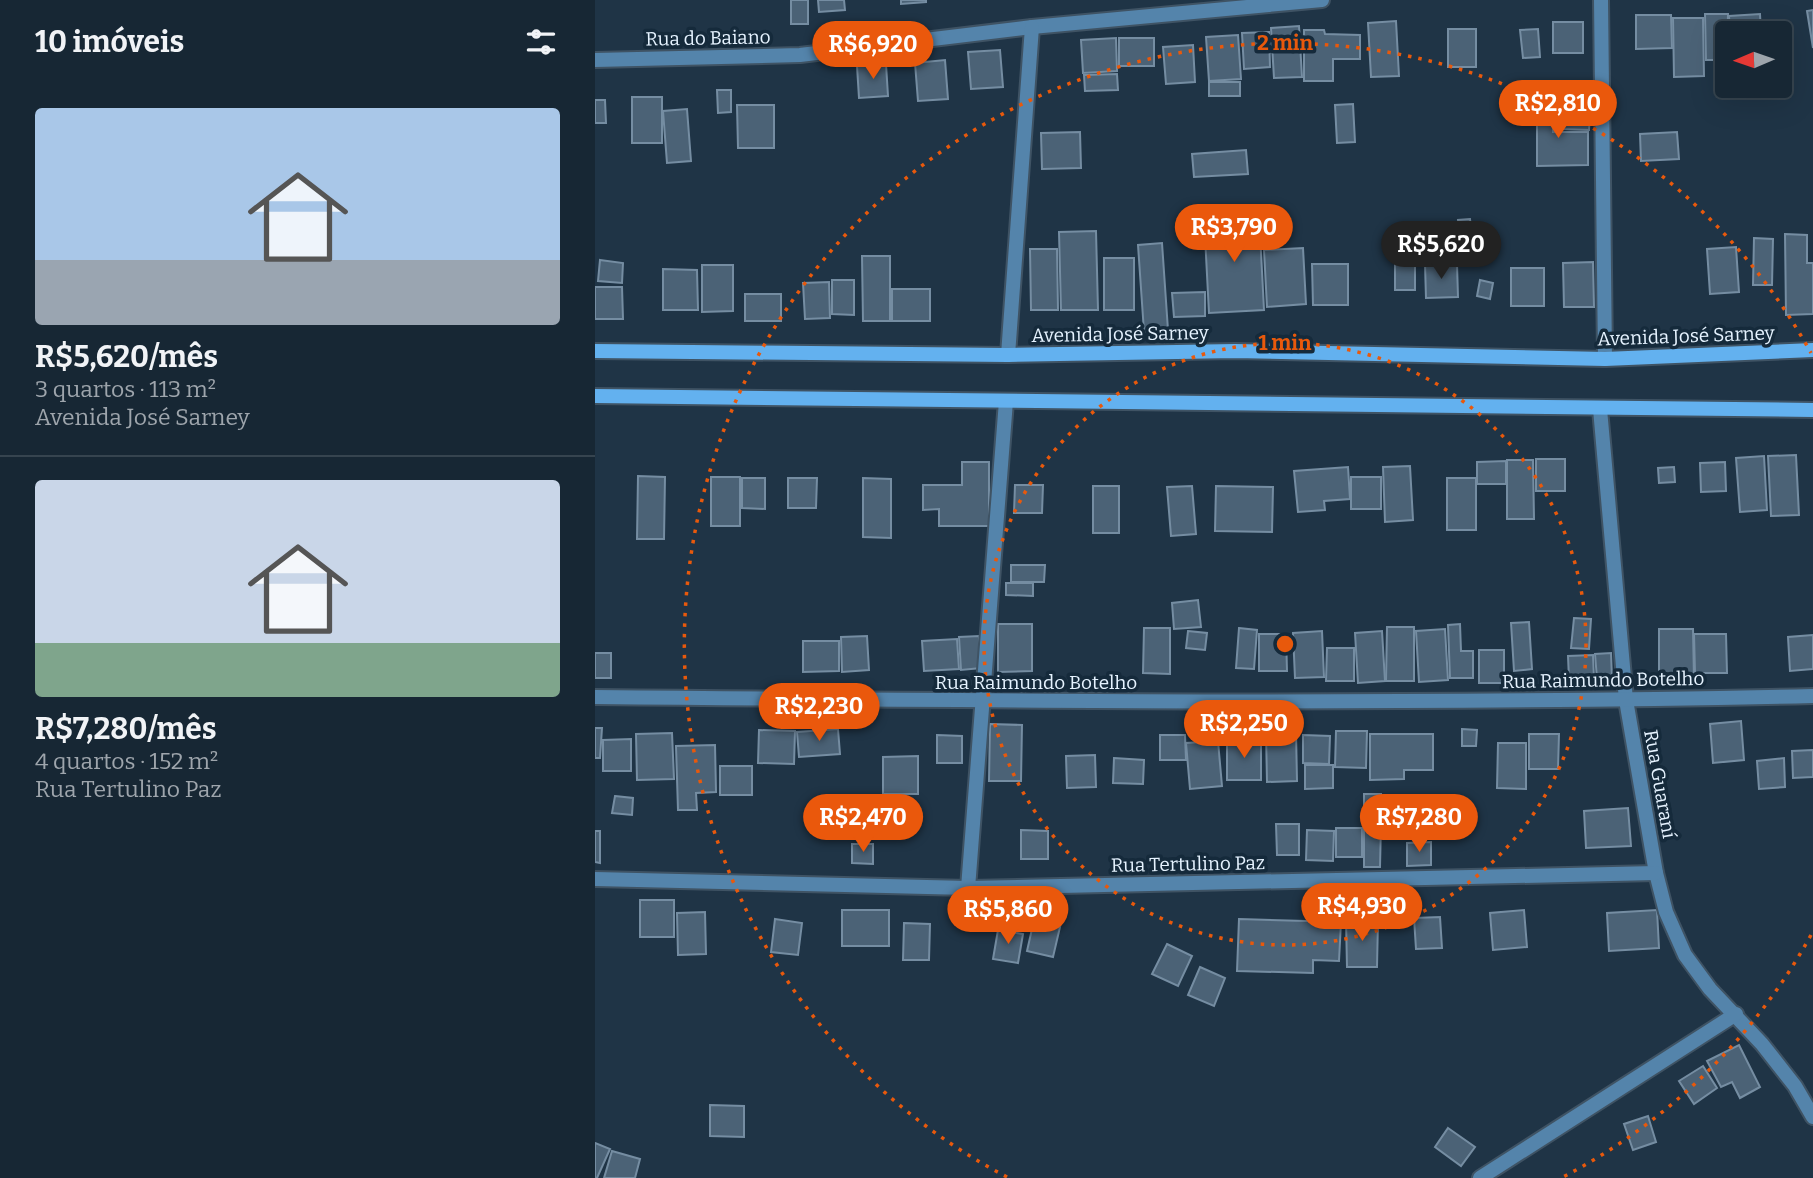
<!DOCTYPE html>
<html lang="pt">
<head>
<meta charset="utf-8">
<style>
	:root { --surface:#172734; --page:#243340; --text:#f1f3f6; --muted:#9ea5ac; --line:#36444f; --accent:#ea580c }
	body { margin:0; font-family:Bitter,serif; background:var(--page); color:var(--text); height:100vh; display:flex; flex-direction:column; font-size:26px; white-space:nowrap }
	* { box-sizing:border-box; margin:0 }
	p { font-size:23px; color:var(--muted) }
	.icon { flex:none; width:38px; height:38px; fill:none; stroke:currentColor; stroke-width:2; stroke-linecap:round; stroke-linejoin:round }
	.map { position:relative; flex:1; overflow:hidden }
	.side { display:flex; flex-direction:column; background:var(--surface); width:595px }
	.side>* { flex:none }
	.needle { width:46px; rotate:268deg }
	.controls { position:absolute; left:1120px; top:21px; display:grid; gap:14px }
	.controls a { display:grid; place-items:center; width:77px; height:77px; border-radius:7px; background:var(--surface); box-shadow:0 7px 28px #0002,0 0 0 2px var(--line); font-size:35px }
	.price { position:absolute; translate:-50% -60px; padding:0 16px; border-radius:24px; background:var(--accent); color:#fff; font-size:23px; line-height:46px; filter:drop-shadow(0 2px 4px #0008) }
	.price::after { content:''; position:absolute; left:50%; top:42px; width:21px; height:16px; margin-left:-10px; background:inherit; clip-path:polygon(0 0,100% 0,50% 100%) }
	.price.current { background:#222; color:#fff }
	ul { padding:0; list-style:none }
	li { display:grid; align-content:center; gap:14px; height:371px; padding:0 35px }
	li+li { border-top:2px solid var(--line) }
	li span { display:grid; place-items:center; height:217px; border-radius:7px; color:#555 }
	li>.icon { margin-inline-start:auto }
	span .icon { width:126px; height:126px; fill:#fffc; stroke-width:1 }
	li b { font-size:30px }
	h2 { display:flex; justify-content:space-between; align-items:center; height:84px; padding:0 35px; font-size:30px }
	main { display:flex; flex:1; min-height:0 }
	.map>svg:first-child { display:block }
</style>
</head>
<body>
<main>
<section class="side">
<h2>10 imóveis<svg class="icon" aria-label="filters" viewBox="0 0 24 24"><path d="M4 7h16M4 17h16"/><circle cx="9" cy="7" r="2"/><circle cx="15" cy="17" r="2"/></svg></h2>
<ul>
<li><span style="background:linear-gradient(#a9c7e8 70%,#9aa5b1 0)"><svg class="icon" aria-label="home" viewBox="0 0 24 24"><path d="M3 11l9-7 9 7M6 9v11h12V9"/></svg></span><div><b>R$5,620/mês</b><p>3 quartos · 113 m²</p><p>Avenida José Sarney</p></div></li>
<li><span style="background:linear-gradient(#c9d6e8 75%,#7fa58c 0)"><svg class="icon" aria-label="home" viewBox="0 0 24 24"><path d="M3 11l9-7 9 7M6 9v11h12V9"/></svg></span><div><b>R$7,280/mês</b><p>4 quartos · 152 m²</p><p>Rua Tertulino Paz</p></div></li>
</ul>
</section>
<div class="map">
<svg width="1218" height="1178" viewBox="0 0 1218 1178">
	<rect width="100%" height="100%" fill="#1f3446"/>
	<g fill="#4b6276" stroke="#758da2" stroke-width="2">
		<rect x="196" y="0" width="17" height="24"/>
		<polygon points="223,0 249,0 250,10 224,12"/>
		<polygon points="306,0 331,0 331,2 306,4"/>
		<polygon points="1218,10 1218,48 1212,11"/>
		<polygon points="1110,14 1133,14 1132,60 1111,60"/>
		<polygon points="1165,14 1166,33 1135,33 1134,16"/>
		<polygon points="1041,15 1076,15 1077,48 1041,49"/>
		<polygon points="1078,18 1108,18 1109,76 1079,77"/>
		<polygon points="801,21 804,76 776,77 773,23"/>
		<rect x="958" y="22" width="30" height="31"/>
		<polygon points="704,26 707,77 679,78 676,28"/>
		<rect x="853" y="29" width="28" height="38"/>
		<polygon points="943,29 945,57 928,58 925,30"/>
		<polygon points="709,30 729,30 730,34 765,35 765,59 738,59 738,81 709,81"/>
		<polygon points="674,32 675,67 649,69 647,33"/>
		<polygon points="643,35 646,79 614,81 611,37"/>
		<polygon points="521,38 522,71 488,73 486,40"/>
		<rect x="524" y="38" width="35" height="28"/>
		<polygon points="598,45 600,82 571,84 568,47"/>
		<polygon points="405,50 408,87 376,89 373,52"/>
		<polygon points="350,60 353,99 323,101 320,63"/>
		<polygon points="291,64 293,96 264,98 262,66"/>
		<polygon points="522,74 523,90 490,91 489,75"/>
		<rect x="614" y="82" width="31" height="14"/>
		<polygon points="122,90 136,90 136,112 123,113"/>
		<rect x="37" y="97" width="30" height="46"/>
		<polygon points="942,97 958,97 958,132 993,132 993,165 942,166"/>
		<polygon points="0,100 10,100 11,123 0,123"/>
		<polygon points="758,104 760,142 742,143 740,105"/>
		<polygon points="142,105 179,105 179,148 143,148"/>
		<polygon points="92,109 96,161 72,163 68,111"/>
		<polygon points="965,114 995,114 994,130 965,129"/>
		<polygon points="485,132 486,168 447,169 446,133"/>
		<polygon points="1082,132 1084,159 1046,161 1045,134"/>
		<polygon points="651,150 653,174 599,177 597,154"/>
		<polygon points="664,214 669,310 614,313 609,217"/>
		<polygon points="875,219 879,252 866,253 863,220"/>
		<polygon points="501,231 503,310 466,310 464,232"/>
		<polygon points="1190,234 1212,235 1212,263 1218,263 1218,314 1191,315"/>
		<polygon points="1159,238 1178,239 1177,285 1158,285"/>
		<polygon points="567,243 573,330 549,332 543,245"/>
		<polygon points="1141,247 1144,292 1115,294 1112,249"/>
		<polygon points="708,248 711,304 672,307 669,250"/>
		<polygon points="435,249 462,249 463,310 436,310"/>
		<polygon points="267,256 295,256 295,321 268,321"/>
		<rect x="800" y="256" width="20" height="34"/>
		<rect x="509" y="258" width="30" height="52"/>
		<polygon points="5,260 28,263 27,283 3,281"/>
		<polygon points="998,262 999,307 969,307 968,263"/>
		<polygon points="717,264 753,264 753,305 718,305"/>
		<polygon points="830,264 862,264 863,297 831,298"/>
		<polygon points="107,265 138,265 138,311 107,312"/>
		<rect x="916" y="268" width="33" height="38"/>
		<polygon points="68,269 102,270 103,310 68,310"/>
		<polygon points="237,280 259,280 259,315 237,314"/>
		<polygon points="885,280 898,283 895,299 882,296"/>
		<polygon points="234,282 235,318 210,319 208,283"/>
		<polygon points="0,287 27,287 28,319 0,319"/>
		<rect x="297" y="289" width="38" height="32"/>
		<polygon points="610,292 610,316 579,317 577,293"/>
		<rect x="150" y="294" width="36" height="27"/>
		<polygon points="1201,455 1204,515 1176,516 1173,456"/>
		<polygon points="1169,456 1172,510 1145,512 1141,458"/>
		<rect x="941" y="459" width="29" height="32"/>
		<polygon points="912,460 938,460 939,519 912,519"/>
		<polygon points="911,461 911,484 882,484 882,462"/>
		<polygon points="367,462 394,462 394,526 344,526 344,509 328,510 328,485 367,485"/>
		<polygon points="1130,462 1131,491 1106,492 1105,463"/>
		<polygon points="815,466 818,520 790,522 788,467"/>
		<polygon points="753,467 755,499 729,501 730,510 703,512 699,471"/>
		<polygon points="1079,467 1080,482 1064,483 1063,468"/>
		<polygon points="43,476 70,477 69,539 42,539"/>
		<rect x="116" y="477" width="29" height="49"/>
		<rect x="756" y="477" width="30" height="32"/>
		<polygon points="147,478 170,478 170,509 147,508"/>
		<polygon points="193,478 222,478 221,508 193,508"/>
		<polygon points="268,478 296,479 296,538 268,537"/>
		<rect x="852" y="478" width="29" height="52"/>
		<polygon points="420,485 448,485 447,513 419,513"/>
		<rect x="498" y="486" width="26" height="47"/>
		<polygon points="597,486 601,534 576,536 572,487"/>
		<polygon points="621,486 678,487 677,532 620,531"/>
		<polygon points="416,565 450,565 449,582 416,582"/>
		<polygon points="411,583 438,583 438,596 411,595"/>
		<polygon points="603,600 606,627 579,629 577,603"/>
		<polygon points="979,618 996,619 994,649 976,648"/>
		<polygon points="934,622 937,669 919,671 916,623"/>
		<polygon points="403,624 437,624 437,671 403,672"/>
		<polygon points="865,624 866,651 878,651 878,678 855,678 853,625"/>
		<polygon points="792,627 819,627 819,681 791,681"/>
		<polygon points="549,628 575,628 575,674 548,673"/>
		<polygon points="644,628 662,630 659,669 641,668"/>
		<polygon points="850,629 853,680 824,682 821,631"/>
		<polygon points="1064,629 1098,629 1099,680 1064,681"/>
		<polygon points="593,631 612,633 610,650 591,648"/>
		<polygon points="727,631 729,677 700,678 698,633"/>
		<polygon points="787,631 790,681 763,683 760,633"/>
		<polygon points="664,634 691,634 692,671 664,671"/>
		<polygon points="1099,634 1131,634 1132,673 1100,673"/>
		<polygon points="1218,635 1218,669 1195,671 1193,637"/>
		<polygon points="272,636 274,670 247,672 246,637"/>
		<polygon points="384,636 386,668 366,670 364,637"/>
		<polygon points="362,639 364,669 329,671 327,641"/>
		<polygon points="208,641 244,641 244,671 208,672"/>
		<polygon points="732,648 759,648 759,681 731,681"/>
		<rect x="884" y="650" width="25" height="33"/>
		<rect x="0" y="653" width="16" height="25"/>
		<polygon points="1016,653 1017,679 1002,679 1000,654"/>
		<polygon points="998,655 999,679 974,680 973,656"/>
		<polygon points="1146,721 1149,760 1118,763 1115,724"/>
		<polygon points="395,724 427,725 426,781 394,781"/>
		<polygon points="0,728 7,728 5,758 0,758"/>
		<polygon points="243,729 245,754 204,757 202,732"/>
		<polygon points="867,729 882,730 881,746 867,746"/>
		<polygon points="164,730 200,731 199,764 163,763"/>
		<polygon points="741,731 772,731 771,768 740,767"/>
		<polygon points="701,732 702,781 672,782 671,733"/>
		<polygon points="77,733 79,779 42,780 41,734"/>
		<polygon points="775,734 838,734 838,770 809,770 809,779 775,780"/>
		<polygon points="934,734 964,734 963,769 934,769"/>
		<polygon points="342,735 367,736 367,763 342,763"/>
		<polygon points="565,735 590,735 591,760 565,760"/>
		<polygon points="708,735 735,736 734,764 708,763"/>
		<polygon points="36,739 36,771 8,771 8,740"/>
		<polygon points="666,739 666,780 632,780 632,740"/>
		<polygon points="623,741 627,786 595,789 591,743"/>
		<polygon points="903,743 931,743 931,789 902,788"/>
		<polygon points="120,745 121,792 101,793 102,810 83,810 81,746"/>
		<polygon points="1218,750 1218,777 1198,778 1197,751"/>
		<polygon points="500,755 501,787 472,788 471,756"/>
		<polygon points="323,756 323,794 288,794 288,757"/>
		<polygon points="519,758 549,760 548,784 518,783"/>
		<polygon points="1189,758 1190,787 1164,789 1162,761"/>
		<polygon points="710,765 738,765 738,788 710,789"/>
		<rect x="125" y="766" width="32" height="29"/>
		<polygon points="769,794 786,794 785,820 769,820"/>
		<polygon points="20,796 38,798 37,815 17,813"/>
		<polygon points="1033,808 1036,846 991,848 989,811"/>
		<polygon points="681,824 704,824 704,855 682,855"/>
		<polygon points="786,824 785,867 769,867 769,825"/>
		<rect x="741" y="828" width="26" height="29"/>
		<polygon points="426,830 453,831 453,859 426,859"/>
		<polygon points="712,830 739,831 738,861 711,860"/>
		<polygon points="0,831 5,831 5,863 0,862"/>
		<polygon points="836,842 836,865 812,866 812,843"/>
		<polygon points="257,844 278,844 278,864 257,863"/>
		<rect x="45" y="900" width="34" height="37"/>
		<rect x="247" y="910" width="47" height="36"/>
		<polygon points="929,910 932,947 898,950 895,913"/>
		<polygon points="1062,910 1064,948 1014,951 1012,913"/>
		<polygon points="110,912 111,954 83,955 82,913"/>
		<polygon points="845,917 847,948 821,949 819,918"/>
		<polygon points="180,919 207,923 203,955 176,952"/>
		<polygon points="644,919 746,922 744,961 718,960 718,973 642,971"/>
		<polygon points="439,920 465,927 458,957 432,951"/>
		<polygon points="751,920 783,920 782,967 752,967"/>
		<polygon points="309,923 335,924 334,960 308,960"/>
		<polygon points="403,930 428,934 423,963 398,959"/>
		<polygon points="572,944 597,956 583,986 557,974"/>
		<polygon points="605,967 630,978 619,1006 593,995"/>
		<polygon points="1144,1045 1165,1087 1145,1098 1137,1082 1126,1087 1112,1061"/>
		<polygon points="1108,1066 1122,1088 1099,1104 1084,1081"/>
		<polygon points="115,1105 149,1106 149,1137 115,1136"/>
		<polygon points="1053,1116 1061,1142 1038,1150 1029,1124"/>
		<polygon points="853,1128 880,1147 866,1166 840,1147"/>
		<polygon points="0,1143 15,1149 2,1178 0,1178"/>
		<polygon points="17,1151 45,1159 40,1178 9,1178"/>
	</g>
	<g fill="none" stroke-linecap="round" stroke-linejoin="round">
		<defs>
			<g id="street">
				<polyline points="1006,0 1010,359"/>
				<polyline points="0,60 205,55 437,27 727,0"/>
				<polyline points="413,355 437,27"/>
				<polyline points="1005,409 1031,700 1061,873 1071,912 1090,955 1115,989 1167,1044 1200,1086 1218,1117"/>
				<path d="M0,697c406,4 812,8 1218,-1"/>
				<polyline points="0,879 373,888 1061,873"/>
				<polyline points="373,888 411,401"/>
				<polyline points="885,1178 1141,1014"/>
			</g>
			<g id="secondary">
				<polyline points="0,351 413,355 640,351 1010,359 1218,350"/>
				<polyline points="0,396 1218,410"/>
			</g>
		</defs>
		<use href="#street" stroke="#3f5364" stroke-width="18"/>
		<use href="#secondary" stroke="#3f5364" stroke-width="18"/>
		<use href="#street" stroke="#5484ab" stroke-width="14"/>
		<use href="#secondary" stroke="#63b1ef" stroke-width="14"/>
	</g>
	<g fill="none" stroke="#e8590c" stroke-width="3.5" stroke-dasharray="3.5 7">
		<circle cx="690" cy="644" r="301"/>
		<path d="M1216 935A601 601 0 0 1 968 1177M412 1177A601 601 0 1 1 1216 353"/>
	</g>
	<g text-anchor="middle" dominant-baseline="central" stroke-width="7" stroke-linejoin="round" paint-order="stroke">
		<g font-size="19" fill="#e6f3ff" stroke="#152a3b">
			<text transform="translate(113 38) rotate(-1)">Rua do Baiano</text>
			<text transform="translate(525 334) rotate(-1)">Avenida José Sarney</text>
			<text transform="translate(1091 336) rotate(-2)">Avenida José Sarney</text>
			<text transform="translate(1008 680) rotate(-1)">Rua Raimundo Botelho</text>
			<text x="441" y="682">Rua Raimundo Botelho</text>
			<text transform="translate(1065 784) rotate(80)">Rua Guaraní</text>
			<text transform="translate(593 864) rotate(-1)">Rua Tertulino Paz</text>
		</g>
	</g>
	<circle cx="690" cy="644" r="10" fill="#e8590c" stroke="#152a3b" stroke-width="3.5"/>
	<g font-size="21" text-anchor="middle" font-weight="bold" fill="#e8590c" stroke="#152a3b" stroke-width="7" stroke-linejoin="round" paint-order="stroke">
		<text x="690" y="50">2 min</text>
		<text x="690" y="350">1 min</text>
	</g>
</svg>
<div class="controls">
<a><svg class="needle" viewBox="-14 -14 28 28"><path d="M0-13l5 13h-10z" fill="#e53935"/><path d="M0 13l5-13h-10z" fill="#9ea5ac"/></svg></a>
</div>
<b class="price" style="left:278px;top:81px">R$6,920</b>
<b class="price" style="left:963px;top:140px">R$2,810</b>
<b class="price" style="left:639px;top:264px">R$3,790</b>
<b class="price current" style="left:846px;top:281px">R$5,620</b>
<b class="price" style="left:224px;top:743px">R$2,230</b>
<b class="price" style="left:649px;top:760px">R$2,250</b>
<b class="price" style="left:268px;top:854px">R$2,470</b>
<b class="price" style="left:824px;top:854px">R$7,280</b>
<b class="price" style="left:767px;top:943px">R$4,930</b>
<b class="price" style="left:413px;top:946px">R$5,860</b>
</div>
</main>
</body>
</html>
